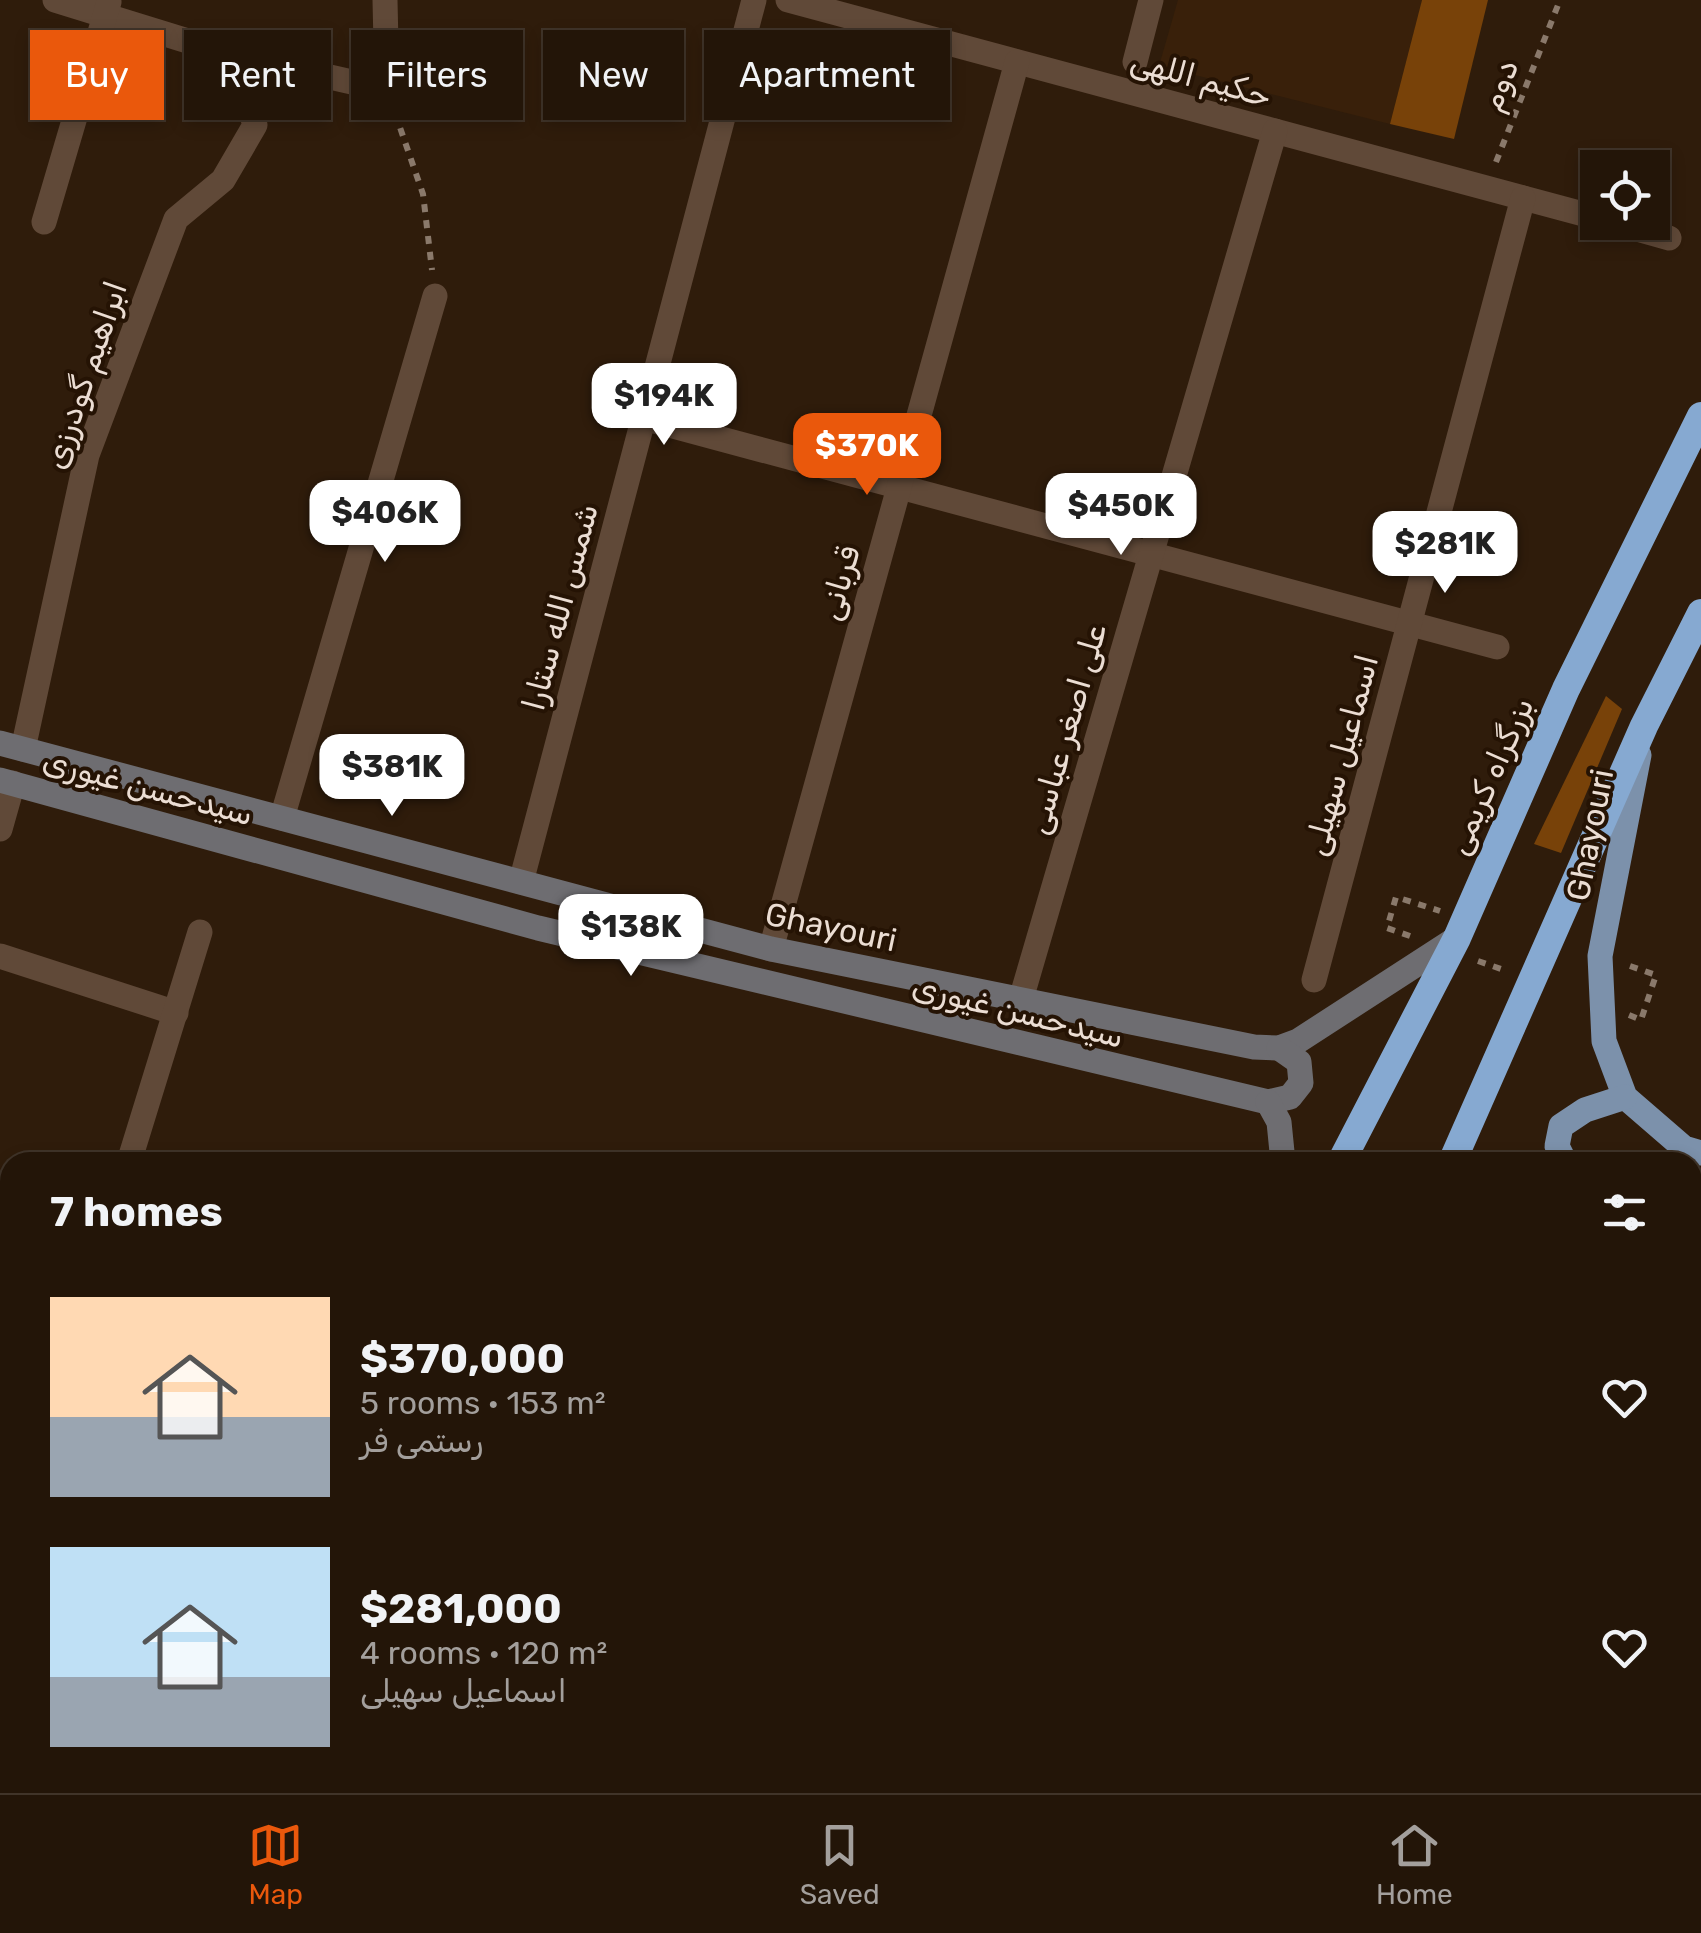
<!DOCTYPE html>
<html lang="en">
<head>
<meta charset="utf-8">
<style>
	:root { --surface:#231508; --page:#2b1e12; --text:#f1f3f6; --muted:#a39f9c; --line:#403429; --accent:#ea580c }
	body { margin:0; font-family:Rubik,"Noto Naskh Arabic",sans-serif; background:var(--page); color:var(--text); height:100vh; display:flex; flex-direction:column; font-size:38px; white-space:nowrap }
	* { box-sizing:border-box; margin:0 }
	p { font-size:32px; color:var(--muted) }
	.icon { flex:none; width:55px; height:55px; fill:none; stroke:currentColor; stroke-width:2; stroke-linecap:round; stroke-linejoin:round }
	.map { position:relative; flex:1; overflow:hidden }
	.panel { position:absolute; left:0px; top:1152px; width:1702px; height:642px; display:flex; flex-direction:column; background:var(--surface); border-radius:30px 30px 0 0; box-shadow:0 5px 15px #0003,0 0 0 2px var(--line) }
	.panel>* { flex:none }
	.hud { position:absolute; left:30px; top:30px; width:1000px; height:90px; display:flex; gap:20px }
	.tools { position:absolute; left:1580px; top:150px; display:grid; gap:20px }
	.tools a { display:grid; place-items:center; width:90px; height:90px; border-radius:0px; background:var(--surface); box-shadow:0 5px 15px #0003,0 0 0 2px var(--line); font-size:50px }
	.price { position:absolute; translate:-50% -85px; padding:0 22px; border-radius:20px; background:#fff; color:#222; font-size:32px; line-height:65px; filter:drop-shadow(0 2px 5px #0008) }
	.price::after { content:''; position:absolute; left:50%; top:60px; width:30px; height:22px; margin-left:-15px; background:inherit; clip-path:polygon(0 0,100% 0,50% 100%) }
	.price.current { background:var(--accent); color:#fff }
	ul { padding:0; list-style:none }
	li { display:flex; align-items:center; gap:30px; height:250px; padding:0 50px }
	li span { display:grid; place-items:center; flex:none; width:280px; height:200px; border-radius:0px; color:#555 }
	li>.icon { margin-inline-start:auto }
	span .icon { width:120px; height:120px; fill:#fffc; stroke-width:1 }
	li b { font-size:42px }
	h2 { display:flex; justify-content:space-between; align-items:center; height:120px; padding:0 50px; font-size:42px }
	.chip { padding:0 35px; border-radius:0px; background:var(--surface); box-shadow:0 5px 15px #0003,0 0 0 2px var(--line); font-size:35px; line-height:90px }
	.chip.current { background:var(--accent); color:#fff }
	.dock { display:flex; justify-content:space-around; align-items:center; height:140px; border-top:2px solid var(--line); background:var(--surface); font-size:28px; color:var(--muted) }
	.dock a { display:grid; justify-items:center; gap:5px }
	.dock .current { color:var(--accent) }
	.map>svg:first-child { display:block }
</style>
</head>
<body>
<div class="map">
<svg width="1701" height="1793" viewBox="0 0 1701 1793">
	<rect width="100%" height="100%" fill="#2f1c0b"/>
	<polygon fill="#39200a" points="1178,0 1422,0 1390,124 1159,66"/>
	<g fill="#784209">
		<polygon points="1422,0 1488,0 1454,139 1390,124"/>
		<polygon points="1606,696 1622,709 1561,853 1534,844"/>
	</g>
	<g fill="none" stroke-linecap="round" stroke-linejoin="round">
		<g stroke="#8a796b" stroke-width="6" stroke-dasharray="8 8" stroke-linecap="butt">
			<polyline points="395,113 423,194 432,270"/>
			<polyline points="1496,162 1560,0"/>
			<polyline points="1410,936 1387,928 1396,897 1440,911"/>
			<polyline points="1478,961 1504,970"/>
			<polyline points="1629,1015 1641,1020 1656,975 1630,966"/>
		</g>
		<g stroke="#604938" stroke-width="25">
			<polyline points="55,0 233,55 387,90 385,0"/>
			<polyline points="788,0 1598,218"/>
			<polyline points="1135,62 1151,0"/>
			<polyline points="44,222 109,2"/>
			<polyline points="1612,222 1669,238"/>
			<polyline points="643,418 1497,647"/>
			<polyline points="23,749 87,455 176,219 223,180 255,125 233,55"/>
			<polyline points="282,818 435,296"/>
			<polyline points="0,829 13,783"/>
			<polyline points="521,882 754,0"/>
			<polyline points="771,949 1017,62"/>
			<polyline points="0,956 176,1013"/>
			<polyline points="1314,980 1523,198"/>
			<polyline points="1021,999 1275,131"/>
			<polyline points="129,1162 200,932"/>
			<polyline points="0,1349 10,1352"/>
			<polyline points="1692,1555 1701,1533"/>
			<polyline points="0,1571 10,1539"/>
			<polyline points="863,1793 866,1785"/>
			<polyline points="1291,1793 1295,1785"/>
			<polyline points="1603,1793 1606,1785"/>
		</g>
		<g stroke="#6e6d71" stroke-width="25">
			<polyline points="0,743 771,949 1254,1047 1279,1048 1298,1041 1457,938"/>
			<polyline points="0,780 538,928 1268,1102 1290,1097 1301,1083 1299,1062 1279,1048"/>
			<polyline points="1268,1102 1279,1122 1283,1162"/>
		</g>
		<g stroke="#7c91ab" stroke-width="25">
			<polyline points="1639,755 1600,956 1604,1041 1625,1097 1684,1148 1701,1153"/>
			<polyline points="1565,1162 1557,1146 1561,1126 1585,1110 1625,1097"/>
			<polyline points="1692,1210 1701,1212"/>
		</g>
		<g stroke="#86a9d1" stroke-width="28">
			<polyline points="1341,1162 1457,938 1566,689 1701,416"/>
			<polyline points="1452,1162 1644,726 1701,613"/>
			<polyline points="995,1793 1000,1785"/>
			<polyline points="1105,1793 1109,1785"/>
		</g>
	</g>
	<g text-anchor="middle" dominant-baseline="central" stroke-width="8" stroke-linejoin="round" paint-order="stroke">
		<g font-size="32" fill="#ebddd3" stroke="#251304">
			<text transform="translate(1201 78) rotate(15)">حکیم اللهی</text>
			<text transform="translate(1499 85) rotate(-68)">دوم</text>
			<text transform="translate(85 375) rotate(-71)">ابراهیم گودرزی</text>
			<text transform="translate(839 583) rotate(-74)">قربانی</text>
			<text transform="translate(560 607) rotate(-75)">شمس الله ستارا</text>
			<text transform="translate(1066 729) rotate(-74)">علی اصغر عباسی</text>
			<text transform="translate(1341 755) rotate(-75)">اسماعیل سهیلی</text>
			<text transform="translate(1490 776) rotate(-66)">بزرگراه کریمی</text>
			<text transform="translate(148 787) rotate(15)">سیدحسن غیوری</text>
			<text transform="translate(1590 835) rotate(-79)">Ghayouri</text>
			<text transform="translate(831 927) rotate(12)">Ghayouri</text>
			<text transform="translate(1018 1011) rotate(14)">سیدحسن غیوری</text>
		</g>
	</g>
</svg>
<div class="tools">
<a><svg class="icon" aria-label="locate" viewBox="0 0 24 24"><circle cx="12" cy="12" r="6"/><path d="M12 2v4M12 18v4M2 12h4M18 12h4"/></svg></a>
</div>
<b class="price" style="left:664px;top:448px">$194K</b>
<b class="price current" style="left:867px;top:498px">$370K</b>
<b class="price" style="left:1121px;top:558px">$450K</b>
<b class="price" style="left:385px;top:565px">$406K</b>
<b class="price" style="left:1445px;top:596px">$281K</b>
<b class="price" style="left:392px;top:819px">$381K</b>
<b class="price" style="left:631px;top:979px">$138K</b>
<div class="hud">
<a class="chip current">Buy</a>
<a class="chip">Rent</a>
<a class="chip">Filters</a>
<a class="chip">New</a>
<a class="chip">Apartment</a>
</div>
<section class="panel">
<h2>7 homes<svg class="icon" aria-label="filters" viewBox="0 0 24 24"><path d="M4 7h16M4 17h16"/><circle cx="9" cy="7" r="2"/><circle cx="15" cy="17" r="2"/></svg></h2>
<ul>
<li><span style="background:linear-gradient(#ffd9b3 60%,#9aa5b1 0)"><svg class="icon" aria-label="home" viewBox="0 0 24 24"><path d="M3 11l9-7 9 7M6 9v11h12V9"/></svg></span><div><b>$370,000</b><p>5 rooms · 153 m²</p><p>رستمی فر</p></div><svg class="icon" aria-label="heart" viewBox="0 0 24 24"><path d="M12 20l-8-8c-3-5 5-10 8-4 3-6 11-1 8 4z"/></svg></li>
<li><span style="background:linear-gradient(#bfe0f5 65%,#9aa5b1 0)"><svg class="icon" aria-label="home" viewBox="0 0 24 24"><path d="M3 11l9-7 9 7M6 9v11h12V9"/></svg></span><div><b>$281,000</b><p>4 rooms · 120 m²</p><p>اسماعیل سهیلی</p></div><svg class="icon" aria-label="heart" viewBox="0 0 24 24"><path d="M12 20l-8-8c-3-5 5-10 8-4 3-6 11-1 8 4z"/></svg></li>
</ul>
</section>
</div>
<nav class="dock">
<a class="current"><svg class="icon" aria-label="map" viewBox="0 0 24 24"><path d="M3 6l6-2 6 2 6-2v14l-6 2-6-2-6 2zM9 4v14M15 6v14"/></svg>Map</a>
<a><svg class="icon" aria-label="saved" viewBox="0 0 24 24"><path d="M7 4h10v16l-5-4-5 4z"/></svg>Saved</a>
<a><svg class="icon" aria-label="home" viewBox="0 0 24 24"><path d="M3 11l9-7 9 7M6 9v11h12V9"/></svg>Home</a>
</nav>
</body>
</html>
